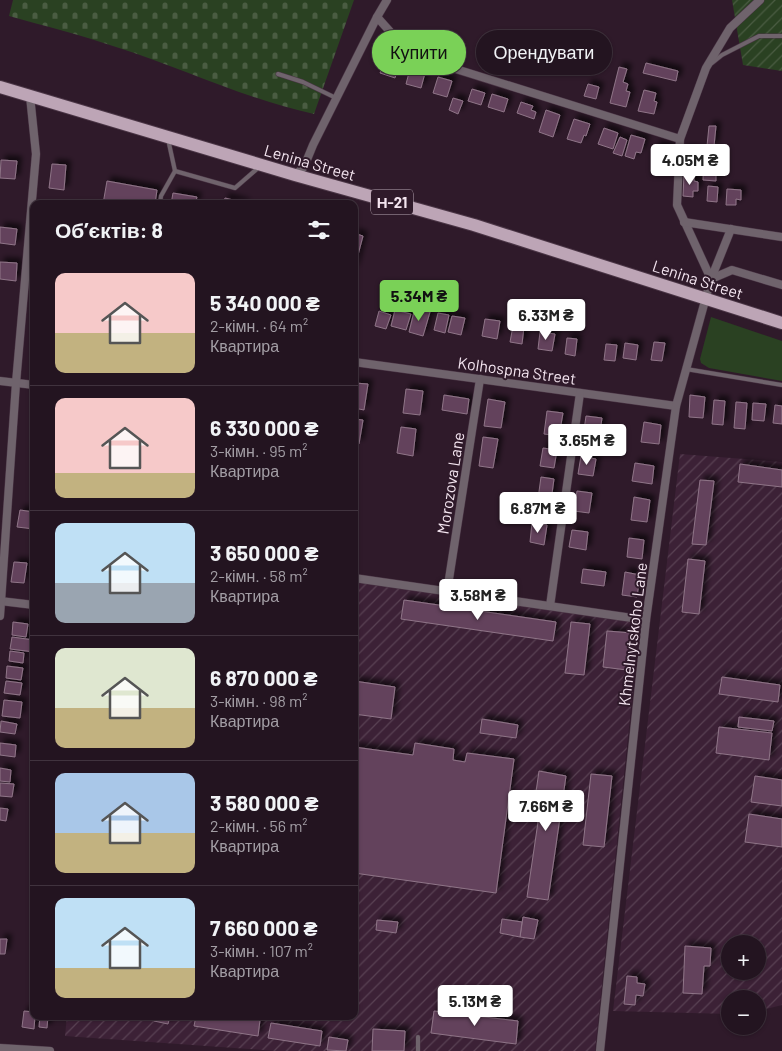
<!DOCTYPE html>
<html lang="uk">
<head>
<meta charset="utf-8">
<style>
	:root { --surface:#231420; --page:#2f212d; --text:#f1f3f6; --muted:#a39ea5; --line:#40333e; --accent:#7ad157 }
	body { margin:0; font-family:Barlow,sans-serif; background:var(--page); color:var(--text); height:100vh; display:flex; flex-direction:column; font-size:19px; white-space:nowrap }
	* { box-sizing:border-box; margin:0 }
	p { font-size:16px; color:var(--muted) }
	.icon { flex:none; width:28px; height:28px; fill:none; stroke:currentColor; stroke-width:2; stroke-linecap:round; stroke-linejoin:round }
	.map { position:relative; flex:1; overflow:hidden }
	.drawer { position:absolute; left:30px; top:200px; width:328px; height:820px; display:flex; flex-direction:column; background:var(--surface); border-radius:10px; box-shadow:0 1px 4px #0004,0 0 0 1px var(--line) }
	.drawer>* { flex:none }
	.top-card { position:absolute; left:372px; top:30px; width:334px; height:45px; display:flex; gap:10px }
	.controls { position:absolute; left:721px; top:935px; display:grid; gap:10px }
	.controls a { display:grid; place-items:center; width:45px; height:45px; border-radius:50%; background:var(--surface); box-shadow:0 1px 4px #0004,0 0 0 1px var(--line); font-size:25px }
	.price { position:absolute; translate:-50% -42px; padding:0 11px; border-radius:5px; background:#fff; color:#222; font-size:16px; line-height:32px; filter:drop-shadow(0 1px 2px #0008) }
	.price::after { content:''; position:absolute; left:50%; top:30px; width:15px; height:11px; margin-left:-8px; background:inherit; clip-path:polygon(0 0,100% 0,50% 100%) }
	.price.active { background:var(--accent); color:#111 }
	ul { padding:0; list-style:none }
	li { display:flex; align-items:center; gap:15px; height:125px; padding:0 25px }
	li+li { border-top:1px solid var(--line) }
	li span { display:grid; place-items:center; flex:none; width:140px; height:100px; border-radius:10px; color:#555 }
	li>.icon { margin-inline-start:auto }
	span .icon { width:60px; height:60px; fill:#fffc; stroke-width:1 }
	li b { font-size:21px }
	h2 { display:flex; justify-content:space-between; align-items:center; height:60px; padding:0 25px; font-size:21px }
	.pill { padding:0 18px; border-radius:22px; background:var(--surface); box-shadow:0 1px 4px #0004,0 0 0 1px var(--line); font-size:18px; line-height:45px }
	.pill.active { background:var(--accent); color:#111 }
	.map>svg:first-child { display:block }
</style>
</head>
<body>
<div class="map">
<svg width="782" height="1051" viewBox="0 0 782 1051">
	<defs>
		<pattern id="industrial-furrows" width="10" height="10" patternUnits="userSpaceOnUse" patternTransform="scale(1.25)"><rect width="10" height="10" fill="#3c2136"/><path d="M-1 1l2-2M0 10L10 0M9 11l2-2" fill="none" stroke="#594153"/></pattern>
		<pattern id="cemetery-stones" width="16" height="16" patternUnits="userSpaceOnUse" patternTransform="scale(1.25)"><rect width="16" height="16" fill="#2a4122"/><path d="M2 7V4a2 2 0 0 1 4 0v3zM10 15v-3a2 2 0 0 1 4 0v3z" fill="#4a5c42"/></pattern>
		<pattern id="garden-furrows" width="10" height="10" patternUnits="userSpaceOnUse" patternTransform="scale(1.25)"><rect width="10" height="10" fill="#2a4122"/><path d="M-1 1l2-2M0 10L10 0M9 11l2-2" fill="none" stroke="#4a5c42"/></pattern>
		<filter id="shadow"><feDropShadow dx="4.5" dy="-4.5" stdDeviation="2.5" flood-color="#0009"/></filter>
	</defs>
	<rect width="100%" height="100%" fill="#2f1a2a"/>
	<g fill="url(#industrial-furrows)" fill-rule="evenodd">
		<path d="M680,454l102,8v543l-24,6v-12h-28v15l-117,-3zM730,944h28v27h-28z"/>
		<polygon points="354,582 640,623 595,1051 277,1051 65,1036 67,1016 354,1016"/>
	</g>
	<polygon fill="#2a4122" points="711,317 782,341 782,381 709,368 701,363 700,359"/>
	<path fill="url(#cemetery-stones)" d="M13,0h341l-40,114c-69,-15 -132,-46 -198,-67 -35,-12 -71,-21 -107,-31z"/>
	<polygon fill="url(#garden-furrows)" points="732,0 782,0 782,71 743,65"/>
	<g fill="#64435c" stroke="#8f7588" filter="url(#shadow)">
		<polygon points="384,61 399,66 395,78 380,73"/>
		<polygon points="646,63 678,71 676,81 643,73"/>
		<polygon points="619,67 627,69 623,82 628,84 626,91 630,92 626,107 610,103"/>
		<polygon points="410,69 425,73 421,88 406,84"/>
		<polygon points="438,77 452,81 447,97 433,93"/>
		<polygon points="588,84 599,87 596,99 584,96"/>
		<polygon points="472,89 485,93 481,105 468,101"/>
		<polygon points="644,90 656,93 654,101 657,102 654,114 638,111"/>
		<polygon points="492,94 508,99 504,112 488,107"/>
		<polygon points="453,98 463,101 458,114 449,110"/>
		<polygon points="521,102 533,106 531,110 536,112 534,119 517,113"/>
		<polygon points="546,110 560,115 553,137 539,132"/>
		<polygon points="574,119 590,124 586,136 584,135 581,143 567,139"/>
		<polygon points="709,126 716,126 714,146 707,146"/>
		<polygon points="604,128 618,133 613,149 598,144"/>
		<polygon points="631,135 645,139 641,153 636,152 634,159 625,156"/>
		<polygon points="620,137 627,140 622,156 613,153"/>
		<polygon points="656,145 671,148 667,168 658,166 660,158 654,157"/>
		<polygon points="685,150 693,150 691,164 684,163"/>
		<polygon points="704,157 713,157 712,173 716,173 716,181 703,180"/>
		<polygon points="1,160 17,161 15,179 0,178"/>
		<polygon points="52,164 66,165 64,190 49,188"/>
		<polygon points="684,174 694,175 694,181 698,182 698,191 693,191 693,197 683,196"/>
		<polygon points="107,181 157,190 155,204 103,204"/>
		<polygon points="708,186 718,187 717,202 707,201"/>
		<polygon points="727,189 741,190 741,200 736,199 736,205 726,205"/>
		<polygon points="173,193 197,197 195,204 171,204"/>
		<polygon points="225,198 245,203 245,204 223,204"/>
		<polygon points="0,227 17,229 15,245 0,243"/>
		<polygon points="354,233 363,236 354,270"/>
		<polygon points="0,262 17,263 16,281 0,279"/>
		<polygon points="415,308 430,312 423,336 409,332"/>
		<polygon points="395,310 411,314 406,330 391,326"/>
		<polygon points="379,311 391,315 386,329 375,326"/>
		<polygon points="438,313 449,315 445,333 434,330"/>
		<polygon points="452,316 465,318 461,335 448,332"/>
		<polygon points="485,319 500,321 497,339 482,336"/>
		<polygon points="513,326 524,327 522,344 510,342"/>
		<polygon points="540,332 555,334 552,351 538,349"/>
		<polygon points="567,338 577,339 575,356 565,354"/>
		<polygon points="654,342 665,343 662,361 651,360"/>
		<polygon points="625,343 638,345 636,360 623,358"/>
		<polygon points="606,344 617,345 615,361 604,360"/>
		<polygon points="354,383 368,384 364,410 354,408"/>
		<polygon points="406,389 423,391 420,415 403,413"/>
		<polygon points="444,395 469,399 467,414 442,410"/>
		<polygon points="690,395 705,397 703,418 689,417"/>
		<polygon points="488,399 505,402 501,428 484,426"/>
		<polygon points="714,400 725,401 723,425 712,424"/>
		<polygon points="736,402 747,403 745,429 734,428"/>
		<polygon points="753,403 766,404 764,421 752,420"/>
		<polygon points="775,405 782,406 782,424 773,423"/>
		<polygon points="547,411 563,413 559,436 544,434"/>
		<polygon points="586,416 602,418 599,439 583,437"/>
		<polygon points="354,419 363,420 359,444 354,443"/>
		<polygon points="644,422 661,425 659,444 641,442"/>
		<polygon points="401,427 416,429 413,456 397,453"/>
		<polygon points="483,437 498,439 493,468 479,466"/>
		<polygon points="543,448 557,450 554,468 540,466"/>
		<polygon points="581,456 596,459 593,476 578,474"/>
		<polygon points="635,463 654,466 652,484 632,481"/>
		<polygon points="740,464 782,470 782,487 738,482"/>
		<polygon points="541,477 554,479 550,508 537,506"/>
		<polygon points="700,480 714,481 706,545 692,544"/>
		<polygon points="577,491 592,493 589,513 574,511"/>
		<polygon points="634,497 650,500 647,522 631,520"/>
		<polygon points="20,510 34,512 34,529 17,527"/>
		<polygon points="532,523 547,525 544,545 530,542"/>
		<polygon points="572,530 588,532 586,550 569,547"/>
		<polygon points="629,538 644,540 642,559 627,557"/>
		<polygon points="688,559 705,561 699,614 682,612"/>
		<polygon points="14,562 27,563 24,583 11,582"/>
		<polygon points="583,569 606,572 604,586 581,583"/>
		<polygon points="625,572 640,575 637,597 622,595"/>
		<polygon points="404,600 556,622 553,641 401,619"/>
		<polygon points="13,622 28,624 26,637 12,635"/>
		<polygon points="571,622 590,624 584,675 565,673"/>
		<polygon points="607,631 632,633 627,670 603,667"/>
		<polygon points="12,637 34,640 34,652 10,649"/>
		<polygon points="10,651 24,653 23,663 9,661"/>
		<polygon points="7,666 23,668 21,680 6,678"/>
		<polygon points="722,677 780,685 778,702 719,694"/>
		<polygon points="6,681 22,683 20,695 4,693"/>
		<polygon points="354,681 395,687 391,719 354,714"/>
		<polygon points="4,700 22,702 20,718 2,716"/>
		<polygon points="739,717 774,721 772,731 738,727"/>
		<polygon points="482,719 518,725 516,738 480,733"/>
		<polygon points="1,721 17,724 15,734 0,732"/>
		<polygon points="719,727 772,733 769,760 716,753"/>
		<polygon points="0,743 16,745 15,757 0,755"/>
		<polygon points="415,743 454,749 453,760 465,762 467,753 514,759 496,893 354,873 354,747 413,755"/>
		<polygon points="0,768 11,770 10,782 0,781"/>
		<polygon points="539,771 566,776 548,900 527,897 538,822 532,820"/>
		<polygon points="591,774 612,776 604,847 583,845"/>
		<polygon points="755,776 782,780 782,806 751,802"/>
		<polygon points="0,783 14,784 12,797 0,796"/>
		<polygon points="0,808 8,809 6,821 0,820"/>
		<polygon points="749,814 782,819 782,847 745,842"/>
		<polygon points="523,917 538,920 534,939 520,937"/>
		<polygon points="502,919 522,922 520,937 500,933"/>
		<polygon points="377,920 398,922 396,933 376,930"/>
		<polygon points="0,939 7,939 5,954 0,954"/>
		<polygon points="685,946 711,948 710,966 704,966 702,994 683,993"/>
		<polygon points="627,976 637,977 637,983 645,984 643,996 636,995 635,1005 624,1004"/>
		<polygon points="24,1011 34,1012 34,1016 35,1016 34,1029 22,1027"/>
		<polygon points="434,1011 518,1021 516,1044 431,1033"/>
		<polygon points="40,1016 48,1016 47,1028 39,1027"/>
		<polygon points="155,1016 170,1016 168,1024 154,1021"/>
		<polygon points="196,1016 234,1016 260,1020 258,1036 194,1026"/>
		<polygon points="271,1023 322,1031 320,1046 268,1038"/>
		<polygon points="373,1029 405,1031 404,1051 372,1051"/>
		<polygon points="329,1037 348,1040 346,1051 327,1050"/>
	</g>
	<g fill="none" stroke-linecap="round" stroke-linejoin="round">
		<defs>
			<g id="service">
				<polyline points="712,63 722,55 759,36 782,36"/>
				<polyline points="278,74 303,82 336,98"/>
				<polyline points="168,139 175,171 235,188 258,168"/>
				<polyline points="160,204 161,196 175,171"/>
				<polyline points="686,369 782,385"/>
				<polyline points="418,1037 418,1051"/>
			</g>
			<g id="minor">
				<polyline points="760,0 730,28 706,68 680,139 677,205 711,279 732,270 782,285"/>
				<polyline points="377,17 411,55 680,139"/>
				<polyline points="295,175 304,167 313,145 377,17 387,0"/>
				<polyline points="684,222 782,237"/>
				<polyline points="354,362 676,406"/>
				<polyline points="0,381 34,385"/>
				<polyline points="354,578 646,620"/>
				<polyline points="447,592 480,379"/>
				<polyline points="0,601 34,605"/>
				<polyline points="550,606 580,393"/>
				<polyline points="0,616 16,383 36,154 30,96"/>
				<polyline points="0,1048 50,1051"/>
				<polyline points="600,1051 646,620 676,406 711,279 731,229"/>
			</g>
			<polyline id="primary" points="0,87 295,175 474,225 782,323"/>
		</defs>
		<use href="#service" stroke="#4b3646" stroke-width="5"/>
		<use href="#minor" stroke="#4b3646" stroke-width="9"/>
		<use href="#primary" stroke="#4b3646" stroke-width="14"/>
		<use href="#service" stroke="#6f636c" stroke-width="4"/>
		<use href="#minor" stroke="#6f636c" stroke-width="8"/>
		<use href="#primary" stroke="#bda5b6" stroke-width="12"/>
	</g>
	<g text-anchor="middle" dominant-baseline="central" stroke-width="4" stroke-linejoin="round" paint-order="stroke">
		<rect fill="#2f1a2a" stroke="#b9a8b5" stroke-width="1" x="371" y="189.5" width="42" height="25" rx="4"/>
		<g font-size="15" font-weight="bold" fill="#f4e5f0">
			<text x="392" y="202">Н-21</text>
		</g>
		<g font-size="16" fill="#f4e5f0" stroke="#2f1a2a">
			<text transform="translate(310 162) rotate(16)">Lenina Street</text>
			<text transform="translate(698 279) rotate(18)">Lenina Street</text>
			<text transform="translate(517 370) rotate(8)">Kolhospna Street</text>
			<text transform="translate(450 483) rotate(-81)">Morozova Lane</text>
			<text transform="translate(632 634) rotate(-83)">Khmelnytskoho Lane</text>
		</g>
	</g>
</svg>
<div class="controls">
<a>+</a>
<a>−</a>
</div>
<b class="price" style="left:690px;top:186px">4.05M ₴</b>
<b class="price active" style="left:419px;top:322px">5.34M ₴</b>
<b class="price" style="left:546px;top:341px">6.33M ₴</b>
<b class="price" style="left:587px;top:466px">3.65M ₴</b>
<b class="price" style="left:538px;top:534px">6.87M ₴</b>
<b class="price" style="left:478px;top:621px">3.58M ₴</b>
<b class="price" style="left:546px;top:832px">7.66M ₴</b>
<b class="price" style="left:475px;top:1027px">5.13M ₴</b>
<div class="top-card">
<a class="pill active">Купити</a>
<a class="pill">Орендувати</a>
</div>
<section class="drawer">
<h2>Об’єктів: 8<svg class="icon" aria-label="filters" viewBox="0 0 24 24"><path d="M4 7h16M4 17h16"/><circle cx="9" cy="7" r="2"/><circle cx="15" cy="17" r="2"/></svg></h2>
<ul>
<li><span style="background:linear-gradient(#f6c9c9 60%,#c2b280 0)"><svg class="icon" aria-label="home" viewBox="0 0 24 24"><path d="M3 11l9-7 9 7M6 9v11h12V9"/></svg></span><div><b>5 340 000 ₴</b><p>2-кімн. · 64 m²</p><p>Квартира</p></div></li>
<li><span style="background:linear-gradient(#f6c9c9 75%,#c2b280 0)"><svg class="icon" aria-label="home" viewBox="0 0 24 24"><path d="M3 11l9-7 9 7M6 9v11h12V9"/></svg></span><div><b>6 330 000 ₴</b><p>3-кімн. · 95 m²</p><p>Квартира</p></div></li>
<li><span style="background:linear-gradient(#bfe0f5 60%,#9aa5b1 0)"><svg class="icon" aria-label="home" viewBox="0 0 24 24"><path d="M3 11l9-7 9 7M6 9v11h12V9"/></svg></span><div><b>3 650 000 ₴</b><p>2-кімн. · 58 m²</p><p>Квартира</p></div></li>
<li><span style="background:linear-gradient(#dfe7d0 60%,#c2b280 0)"><svg class="icon" aria-label="home" viewBox="0 0 24 24"><path d="M3 11l9-7 9 7M6 9v11h12V9"/></svg></span><div><b>6 870 000 ₴</b><p>3-кімн. · 98 m²</p><p>Квартира</p></div></li>
<li><span style="background:linear-gradient(#a9c7e8 60%,#c2b280 0)"><svg class="icon" aria-label="home" viewBox="0 0 24 24"><path d="M3 11l9-7 9 7M6 9v11h12V9"/></svg></span><div><b>3 580 000 ₴</b><p>2-кімн. · 56 m²</p><p>Квартира</p></div></li>
<li><span style="background:linear-gradient(#bfe0f5 70%,#c2b280 0)"><svg class="icon" aria-label="home" viewBox="0 0 24 24"><path d="M3 11l9-7 9 7M6 9v11h12V9"/></svg></span><div><b>7 660 000 ₴</b><p>3-кімн. · 107 m²</p><p>Квартира</p></div></li>
</ul>
</section>
</div>
</body>
</html>
